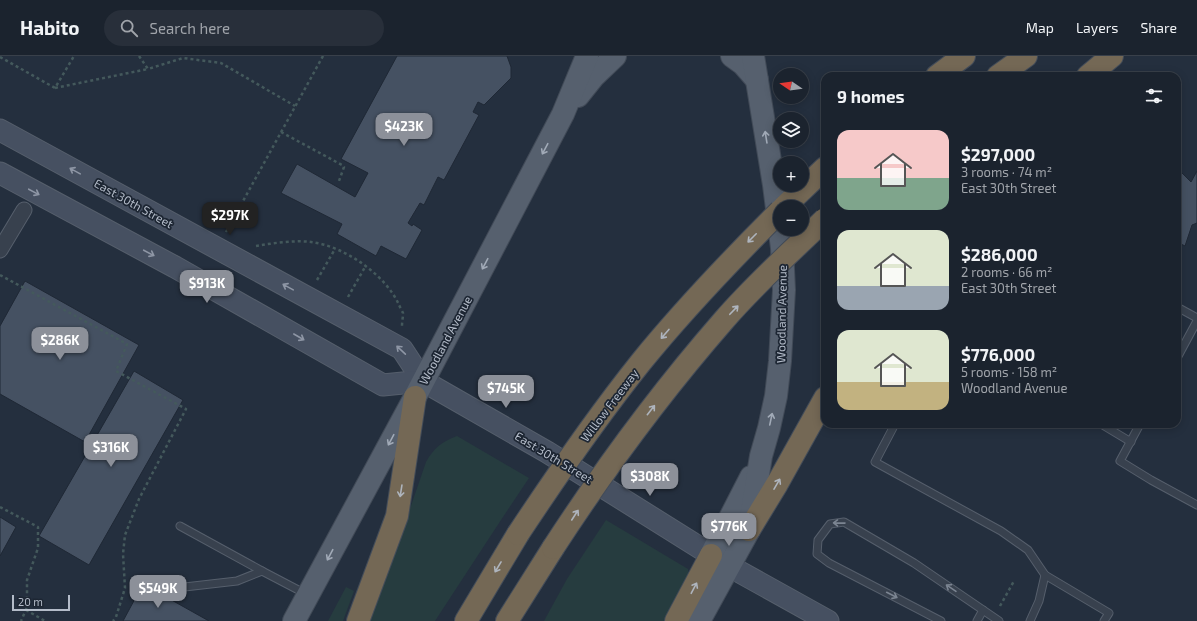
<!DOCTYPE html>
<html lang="en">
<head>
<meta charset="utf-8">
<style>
	:root { --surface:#1b232e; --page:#282f3a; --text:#f1f3f6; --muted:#a0a4aa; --line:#39404a; --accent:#8c9099 }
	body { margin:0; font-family:"Exo 2",sans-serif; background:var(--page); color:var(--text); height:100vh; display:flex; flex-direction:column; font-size:15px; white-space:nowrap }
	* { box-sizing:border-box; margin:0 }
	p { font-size:13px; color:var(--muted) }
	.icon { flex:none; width:22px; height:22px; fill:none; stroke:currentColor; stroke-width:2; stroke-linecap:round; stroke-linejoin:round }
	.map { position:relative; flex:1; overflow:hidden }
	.panel { position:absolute; left:821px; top:16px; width:360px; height:356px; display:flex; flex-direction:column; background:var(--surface); border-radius:12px; box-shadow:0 2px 10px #0003,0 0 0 1px var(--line) }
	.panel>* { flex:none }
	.needle { width:26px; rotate:283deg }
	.fabs { position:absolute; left:773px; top:12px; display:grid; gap:8px }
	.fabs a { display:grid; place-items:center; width:36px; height:36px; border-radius:50%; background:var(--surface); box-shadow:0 2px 10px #0003,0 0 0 1px var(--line); font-size:20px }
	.scale { position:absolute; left:12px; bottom:10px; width:58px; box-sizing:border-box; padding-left:4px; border:2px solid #b4bcc9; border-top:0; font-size:11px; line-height:14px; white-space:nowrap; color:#b4bcc9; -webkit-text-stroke:3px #1d2633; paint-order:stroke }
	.price { position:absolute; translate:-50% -34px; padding:0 9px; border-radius:8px; background:var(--accent); color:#fff; font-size:13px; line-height:26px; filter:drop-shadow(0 1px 2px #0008) }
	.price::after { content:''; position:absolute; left:50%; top:24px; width:12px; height:9px; margin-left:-6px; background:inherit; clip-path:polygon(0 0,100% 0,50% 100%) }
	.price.current { background:#222; color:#fff }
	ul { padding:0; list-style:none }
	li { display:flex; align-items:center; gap:12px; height:100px; padding:0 16px }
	li span { display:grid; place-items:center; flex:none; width:112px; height:80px; border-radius:12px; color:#555 }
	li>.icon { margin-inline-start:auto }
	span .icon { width:48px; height:48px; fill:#fffc; stroke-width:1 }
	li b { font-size:17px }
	h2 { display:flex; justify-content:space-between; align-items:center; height:48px; padding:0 16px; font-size:17px }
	header { display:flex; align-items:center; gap:24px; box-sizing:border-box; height:56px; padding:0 20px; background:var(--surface); border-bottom:1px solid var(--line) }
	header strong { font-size:19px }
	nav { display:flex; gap:22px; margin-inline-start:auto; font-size:14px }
	.search { width:280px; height:36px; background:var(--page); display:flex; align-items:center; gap:10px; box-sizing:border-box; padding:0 14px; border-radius:22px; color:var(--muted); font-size:15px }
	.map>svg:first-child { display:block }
</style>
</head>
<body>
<header>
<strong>Habito</strong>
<div class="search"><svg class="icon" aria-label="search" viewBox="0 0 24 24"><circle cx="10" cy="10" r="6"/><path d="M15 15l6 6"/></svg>Search here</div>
<nav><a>Map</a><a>Layers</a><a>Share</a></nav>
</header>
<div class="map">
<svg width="1197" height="565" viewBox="0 0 1197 565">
	<rect width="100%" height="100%" fill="#242f3e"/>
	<g fill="#263c3f">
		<path d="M457,380l72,42 -28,42 -66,101h-67l33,-86 25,-73c8,-14 15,-20 31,-26z"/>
		<polygon points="606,464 688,513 690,522 669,565 544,565 567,523"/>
		<polygon points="346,531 354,535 343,565 328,565"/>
	</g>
	<g fill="#455162" stroke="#1f2835">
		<polygon points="397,0 507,0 511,11 511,22 484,49 478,46 473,56 479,59 444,124 438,121 424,149 420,147 408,167 412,170 413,168 422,174 406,203 381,190 376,200 337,178 342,168 281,137 297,108 355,141 368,117 341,103"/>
		<polygon points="1177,114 1182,117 1191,126 1197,115 1197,167 1192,169 1185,190 1177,186"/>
		<polygon points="25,225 139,289 85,386 0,338 0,270"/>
		<polygon points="134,315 183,344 89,509 39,480"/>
		<polygon points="0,461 16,471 0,500"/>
		<polygon points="143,528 209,565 123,565"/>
	</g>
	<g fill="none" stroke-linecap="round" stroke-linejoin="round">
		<defs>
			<g id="lane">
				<polyline points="1177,251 1197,262"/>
				<polyline points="1177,302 1197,265"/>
				<polyline points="895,368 875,406 1001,475 1028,494 1045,519 1039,545 1030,565"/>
				<polyline points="1101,368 1131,386"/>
				<polyline points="1140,368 1120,405 1151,424 1197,449"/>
				<polyline points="180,470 262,515 306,538"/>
				<polyline points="1045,519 1109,557 1104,565"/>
				<polyline points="167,533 237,525 262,515"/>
				<polyline points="941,565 829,507 817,498 818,484 830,468 844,466 914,507 999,565"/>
				<polyline points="977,565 983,554"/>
			</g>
			<polyline id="street" points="0,194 24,154"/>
			<g id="secondary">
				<polyline points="0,74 402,293 423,325 547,396 729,510 828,565"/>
				<polyline points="0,117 175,211 383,329 423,325"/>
			</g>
			<g id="primary">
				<polyline points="732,0 743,8 757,24"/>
				<polyline points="578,40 594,20 615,0"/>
				<polyline points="711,499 751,421"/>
				<polyline points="294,565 415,341 563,58 587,0"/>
				<polyline points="699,565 749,474 761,400 769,372 776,340 780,305 784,234 782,192 774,129 753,0"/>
			</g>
			<g id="highway">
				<polyline points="937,20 964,0"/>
				<polyline points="998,20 1026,0"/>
				<polyline points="1088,20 1112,0"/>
				<polyline points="784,151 825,112"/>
				<polyline points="749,474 777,428 825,342"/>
				<polyline points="358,565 397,460 415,341"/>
				<polyline points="466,565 518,478"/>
				<polyline points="507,565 553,492"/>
				<polyline points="676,565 711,499"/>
			</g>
		</defs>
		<use href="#lane" stroke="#565f6c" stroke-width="9"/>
		<use href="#street" stroke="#565f6c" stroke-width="17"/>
		<use href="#secondary" stroke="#565f6c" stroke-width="23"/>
		<use href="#primary" stroke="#414a57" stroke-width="24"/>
		<use href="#highway" stroke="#434c59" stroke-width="24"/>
		<g stroke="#44595c" stroke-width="2.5" stroke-dasharray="3 3" stroke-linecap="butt">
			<polyline points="139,0 148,13 183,2 221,7 295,50"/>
			<polyline points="0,1 55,32 74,0"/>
			<polyline points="55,32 148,13"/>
			<polyline points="281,76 342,109 344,111 339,125"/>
			<polyline points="226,176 323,0"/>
			<path d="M256,190c18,-3 37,-6 55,-4 33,4 75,33 88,63 1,2 3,6 4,8 0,4 -1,9 -1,13"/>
			<polyline points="0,219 127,288 116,315 186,353 139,443 125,479 123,498 125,532 116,561 113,565"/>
			<polyline points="317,224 335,193"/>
			<polyline points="348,241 365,211"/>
			<polyline points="0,451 38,471 38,492 27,524 27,551 21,565"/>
			<polyline points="1000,550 1014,525"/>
			<polyline points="26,554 45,565"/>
		</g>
		<use href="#lane" stroke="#38414e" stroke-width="7"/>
		<use href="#street" stroke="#38414e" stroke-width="15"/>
		<use href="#secondary" stroke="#465061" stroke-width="21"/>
		<use href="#primary" stroke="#56606e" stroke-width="22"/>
		<use href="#highway" stroke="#746855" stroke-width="22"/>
		<defs>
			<g id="highway-bridge">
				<path d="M518,478c39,-59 79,-117 123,-172 43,-53 91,-103 139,-151"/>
				<path d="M553,492c52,-80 109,-157 171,-228 31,-36 67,-68 101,-101"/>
			</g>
		</defs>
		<use href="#highway-bridge" stroke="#434c59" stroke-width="24" stroke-linecap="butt"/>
		<use href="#highway-bridge" stroke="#746855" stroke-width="22"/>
	</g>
	<defs><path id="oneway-shaft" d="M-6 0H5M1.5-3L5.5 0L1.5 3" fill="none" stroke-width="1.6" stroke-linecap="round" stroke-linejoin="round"/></defs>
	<g stroke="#a1aab7">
		<use href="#oneway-shaft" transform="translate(766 81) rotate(-99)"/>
		<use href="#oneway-shaft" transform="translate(545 93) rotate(118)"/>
		<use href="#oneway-shaft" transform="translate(485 208) rotate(118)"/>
		<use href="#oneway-shaft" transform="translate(771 363) rotate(-78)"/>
		<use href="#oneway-shaft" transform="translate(391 384) rotate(118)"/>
		<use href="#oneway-shaft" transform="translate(330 499) rotate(118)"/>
	</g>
	<g stroke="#8e96a5">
		<use href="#oneway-shaft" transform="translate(75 115) rotate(-151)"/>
		<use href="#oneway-shaft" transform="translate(34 136) rotate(28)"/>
		<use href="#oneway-shaft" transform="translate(149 197) rotate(28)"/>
		<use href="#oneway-shaft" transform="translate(288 231) rotate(-151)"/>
		<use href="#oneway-shaft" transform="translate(299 281) rotate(30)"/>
		<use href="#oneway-shaft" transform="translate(401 294) rotate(-137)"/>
	</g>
	<g stroke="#aeb4bd">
		<use href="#oneway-shaft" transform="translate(752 182) rotate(135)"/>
		<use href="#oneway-shaft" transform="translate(734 254) rotate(-46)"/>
		<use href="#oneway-shaft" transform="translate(665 278) rotate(131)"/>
		<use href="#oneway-shaft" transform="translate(651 354) rotate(-52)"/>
		<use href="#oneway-shaft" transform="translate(777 428) rotate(-60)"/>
		<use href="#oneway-shaft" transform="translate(401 435) rotate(99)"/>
		<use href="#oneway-shaft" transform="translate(575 459) rotate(-57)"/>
		<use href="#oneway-shaft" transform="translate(498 511) rotate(121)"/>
		<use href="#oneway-shaft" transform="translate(694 532) rotate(-62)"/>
	</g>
	<g stroke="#7c8592">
		<use href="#oneway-shaft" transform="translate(839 467) rotate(-179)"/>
		<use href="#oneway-shaft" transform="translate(951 532) rotate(-146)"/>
		<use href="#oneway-shaft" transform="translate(892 539) rotate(27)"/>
	</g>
	<g text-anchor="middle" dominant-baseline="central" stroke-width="3.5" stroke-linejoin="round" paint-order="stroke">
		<g font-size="12" fill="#b4bcc9" stroke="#1d2633">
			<text transform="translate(134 147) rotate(29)">East 30th Street</text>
			<text transform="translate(781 258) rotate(-89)">Woodland Avenue</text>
			<text transform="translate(445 284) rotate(-62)">Woodland Avenue</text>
			<text transform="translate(609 349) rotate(-53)">Willow Freeway</text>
			<text transform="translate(554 401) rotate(31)">East 30th Street</text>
		</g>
	</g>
</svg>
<div class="fabs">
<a><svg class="needle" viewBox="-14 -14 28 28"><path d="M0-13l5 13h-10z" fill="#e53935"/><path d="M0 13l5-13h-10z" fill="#a0a4aa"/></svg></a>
<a><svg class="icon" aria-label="layers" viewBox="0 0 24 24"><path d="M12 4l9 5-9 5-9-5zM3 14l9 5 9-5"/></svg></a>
<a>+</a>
<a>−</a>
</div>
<div class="scale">20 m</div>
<b class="price" style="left:404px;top:91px">$423K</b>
<b class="price current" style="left:230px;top:180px">$297K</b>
<b class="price" style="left:207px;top:248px">$913K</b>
<b class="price" style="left:60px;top:305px">$286K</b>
<b class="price" style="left:506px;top:353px">$745K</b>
<b class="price" style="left:111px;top:412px">$316K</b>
<b class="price" style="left:650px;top:441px">$308K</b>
<b class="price" style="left:729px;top:491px">$776K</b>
<b class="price" style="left:158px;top:553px">$549K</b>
<section class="panel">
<h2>9 homes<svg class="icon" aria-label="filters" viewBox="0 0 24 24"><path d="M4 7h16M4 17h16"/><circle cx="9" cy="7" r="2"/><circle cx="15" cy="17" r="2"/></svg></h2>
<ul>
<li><span style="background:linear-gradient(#f6c9c9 60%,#7fa58c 0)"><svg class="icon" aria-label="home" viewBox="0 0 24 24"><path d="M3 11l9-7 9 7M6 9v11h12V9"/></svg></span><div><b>$297,000</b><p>3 rooms · 74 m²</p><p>East 30th Street</p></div></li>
<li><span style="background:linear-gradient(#dfe7d0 70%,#9aa5b1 0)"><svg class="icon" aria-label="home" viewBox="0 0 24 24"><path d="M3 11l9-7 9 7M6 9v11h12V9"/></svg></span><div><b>$286,000</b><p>2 rooms · 66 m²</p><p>East 30th Street</p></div></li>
<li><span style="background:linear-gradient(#dfe7d0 65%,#c2b280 0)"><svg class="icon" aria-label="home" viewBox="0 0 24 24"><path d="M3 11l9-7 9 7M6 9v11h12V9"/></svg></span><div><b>$776,000</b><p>5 rooms · 158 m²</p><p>Woodland Avenue</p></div></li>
</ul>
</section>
</div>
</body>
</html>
